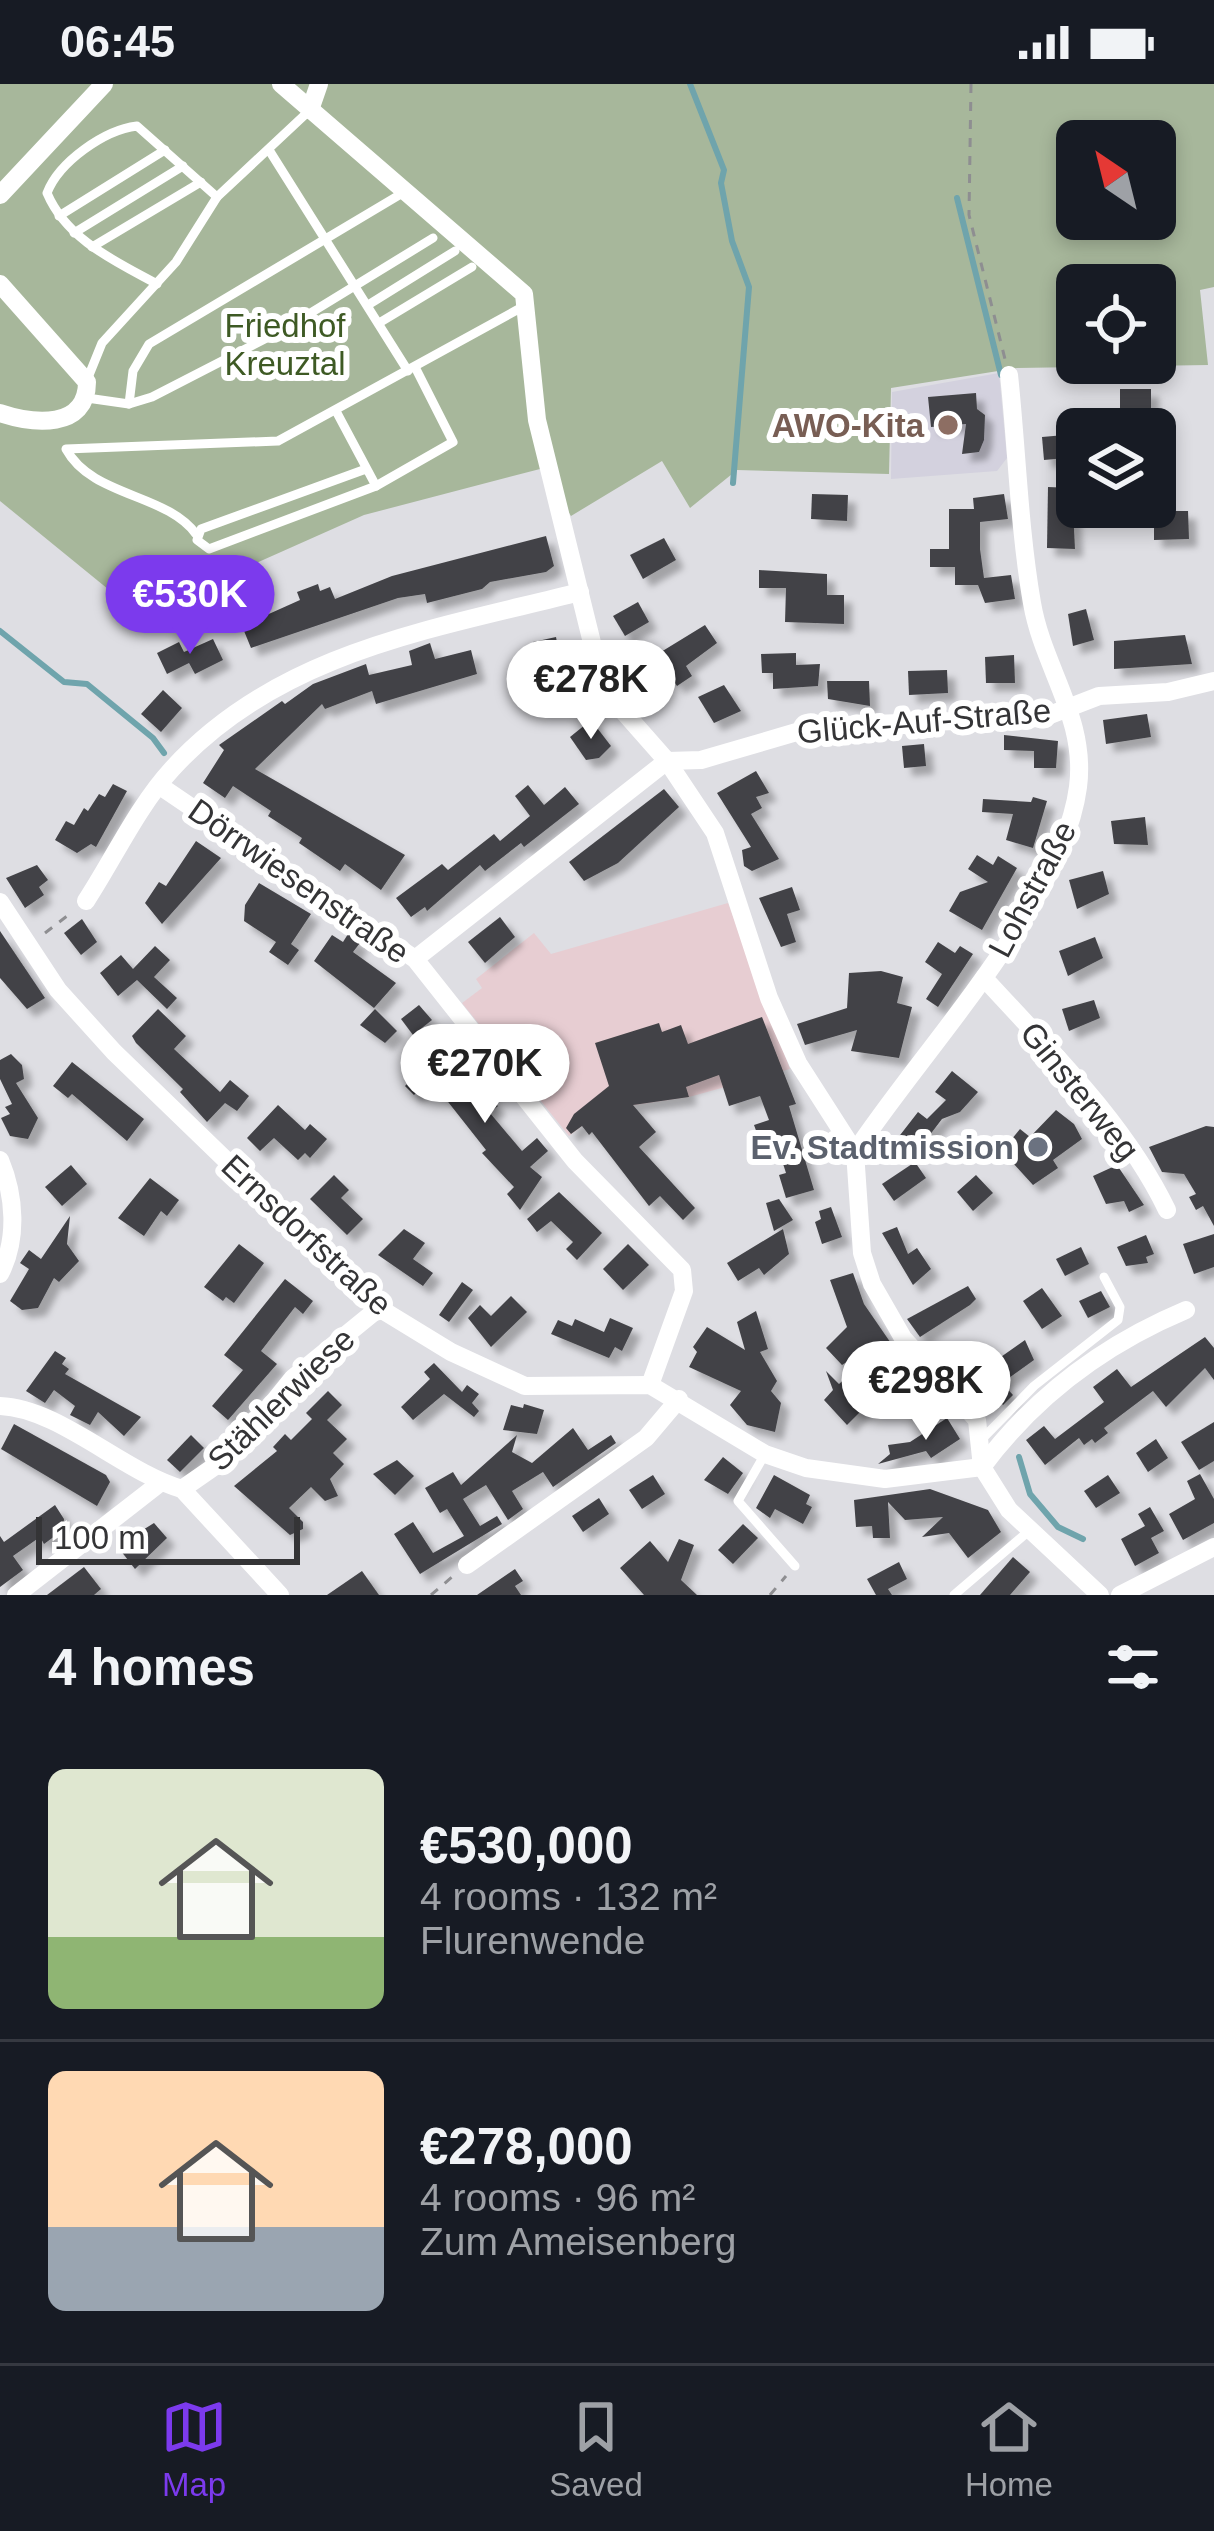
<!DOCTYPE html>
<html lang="en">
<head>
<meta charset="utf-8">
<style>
	:root { --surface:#171b24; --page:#242831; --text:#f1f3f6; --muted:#9ea1a6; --line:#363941; --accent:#7c3aed }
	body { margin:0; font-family:Helvetica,sans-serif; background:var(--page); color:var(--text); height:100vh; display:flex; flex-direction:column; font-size:45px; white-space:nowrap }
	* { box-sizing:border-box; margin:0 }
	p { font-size:39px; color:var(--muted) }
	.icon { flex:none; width:66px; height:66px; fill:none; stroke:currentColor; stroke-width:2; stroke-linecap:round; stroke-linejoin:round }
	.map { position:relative; height:1511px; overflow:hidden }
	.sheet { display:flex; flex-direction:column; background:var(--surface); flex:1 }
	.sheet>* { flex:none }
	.needle { width:78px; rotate:325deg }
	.buttons { position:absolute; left:1056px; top:36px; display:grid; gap:24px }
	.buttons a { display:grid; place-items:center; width:120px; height:120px; border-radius:18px; background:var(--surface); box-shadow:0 6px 18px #0003; font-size:60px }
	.scale { position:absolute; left:36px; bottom:30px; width:264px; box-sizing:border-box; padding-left:12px; border:6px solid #343436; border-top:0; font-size:33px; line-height:42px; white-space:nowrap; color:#343436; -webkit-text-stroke:9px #fff; paint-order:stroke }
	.price { position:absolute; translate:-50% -102px; padding:0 27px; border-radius:42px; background:#fff; color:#222; font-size:39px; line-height:78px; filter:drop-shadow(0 3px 6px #0008) }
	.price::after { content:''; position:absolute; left:50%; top:72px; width:36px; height:27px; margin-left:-18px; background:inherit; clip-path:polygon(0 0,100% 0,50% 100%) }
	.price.current { background:var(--accent); color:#fff }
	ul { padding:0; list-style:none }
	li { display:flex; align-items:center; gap:36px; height:300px; padding:0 48px }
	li+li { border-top:3px solid var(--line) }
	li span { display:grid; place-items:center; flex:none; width:336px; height:240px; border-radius:18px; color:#555 }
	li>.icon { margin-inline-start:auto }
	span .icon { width:144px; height:144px; fill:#fffc; stroke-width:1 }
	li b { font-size:51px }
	h2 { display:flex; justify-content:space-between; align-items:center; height:144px; padding:0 48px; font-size:51px }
	.status { display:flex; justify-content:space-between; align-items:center; height:84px; padding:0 60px; background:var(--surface); direction:ltr }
	.status svg { height:33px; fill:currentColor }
	.dock { display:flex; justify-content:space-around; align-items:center; height:168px; border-top:3px solid var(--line); background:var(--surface); font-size:33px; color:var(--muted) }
	.dock a { display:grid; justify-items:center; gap:6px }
	.dock .current { color:var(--accent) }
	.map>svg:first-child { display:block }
</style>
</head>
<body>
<div class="status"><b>06:45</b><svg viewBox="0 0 49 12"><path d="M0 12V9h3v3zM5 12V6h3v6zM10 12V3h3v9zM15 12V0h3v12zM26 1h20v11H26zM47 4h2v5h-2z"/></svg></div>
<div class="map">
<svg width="1214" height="1511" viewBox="0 0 1214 1511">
	<defs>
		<filter id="shadow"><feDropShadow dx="8" dy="8" stdDeviation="3" flood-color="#0004"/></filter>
	</defs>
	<rect width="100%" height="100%" fill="#dedee3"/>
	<polygon fill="#e7cdd2" points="728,819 790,985 689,1013 603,1026 569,1052 462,919 482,904 476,895 534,849 551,870"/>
	<polygon fill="#d3d1de" points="999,289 1007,374 997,387 891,395 892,308"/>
	<path fill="#a7b79b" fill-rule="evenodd" d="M0,0h1214v203l-14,3 8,75 -191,3 -126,20 -2,86 -152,-4 -47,38 -28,-47 -91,55 -31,-47 -176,46 -153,68 -86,-13 -6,28 -119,-97zM1077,57h78v78h-78zM1077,201h78v78h-78z"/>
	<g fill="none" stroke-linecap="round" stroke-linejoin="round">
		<g stroke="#6fa4ac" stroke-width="6">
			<polyline points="690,0 724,86 721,99 732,157 749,203 733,399"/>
			<polyline points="957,114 1001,291"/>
			<polyline points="0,547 64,598 87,600 153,654 164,669"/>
			<polyline points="1019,1373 1030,1410 1058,1443 1083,1455"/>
		</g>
	</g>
	<g fill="#434347" filter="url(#shadow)">
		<rect x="1120" y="305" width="31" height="22"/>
		<polygon points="976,309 977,325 985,331 984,356 979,368 962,370 966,340 931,343 928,313"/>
		<polygon points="1065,351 1066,374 1044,376 1042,353"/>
		<polygon points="1048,403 1072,404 1075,465 1047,464"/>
		<polygon points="812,410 848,411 847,437 811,435"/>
		<polygon points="1004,410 1008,435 980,438 980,465 984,494 1011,491 1015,515 985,519 978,501 955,501 955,483 930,483 930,465 949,465 949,425 974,425 973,414"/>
		<polygon points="1154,427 1188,427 1189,455 1154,456"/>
		<polygon points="546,452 554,482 546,488 490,498 482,505 427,519 425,510 398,514 251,564 242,542 300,516 297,508 318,500 320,507 330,503 335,515 392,492"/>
		<polygon points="664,454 676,476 643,495 630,471"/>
		<polygon points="759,486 827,490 827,511 844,511 844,540 785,538 786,504 759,504"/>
		<polygon points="638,518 649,538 625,552 613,532"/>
		<polygon points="1086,525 1094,556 1073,562 1068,530"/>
		<polygon points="705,541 717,559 686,582 692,592 677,602 670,591 659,593 636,608 625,590"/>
		<polygon points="1185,551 1192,580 1114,585 1114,557"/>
		<polygon points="556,553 560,574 538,579 533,558"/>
		<polygon points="213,555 223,576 195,590 189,579 167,590 157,569 179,558 184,568"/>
		<polygon points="430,559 435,575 471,566 477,590 376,620 372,607 325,625 322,620 255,685 405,771 381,806 345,780 340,787 299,759 302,754 268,732 271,727 233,702 225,714 203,699 224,666 219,661 282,617 285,620 313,600 366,580 369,591 412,581 409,567"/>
		<polygon points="796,569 796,581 820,580 818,602 773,605 773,589 762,589 761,570"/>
		<polygon points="1014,571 1015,599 986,599 985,573"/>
		<polygon points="947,586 948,609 909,611 908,587"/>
		<polygon points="827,597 869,597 870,622 828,615"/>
		<polygon points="724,601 741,627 714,639 698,613"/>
		<polygon points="163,606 182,624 161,648 141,630"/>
		<polygon points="1147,630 1151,653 1106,660 1103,636"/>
		<polygon points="591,636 611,662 599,674 586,676 570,653"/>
		<polygon points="1004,651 1058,657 1056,684 1034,684 1034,667 1004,666"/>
		<polygon points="924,660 926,682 904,684 902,662"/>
		<polygon points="756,687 769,709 756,713 762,724 751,730 779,775 752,787 744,782 742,766 751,763 717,709"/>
		<polygon points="113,700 127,707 96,763 91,760 77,769 55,756 66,737 74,741 84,724 88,727 99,710 105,713"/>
		<polygon points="528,701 544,721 565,703 579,720 524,763 521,759 485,787 480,781 427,827 425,823 411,833 396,814 442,780 448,786 494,750 500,757 530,732 515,712"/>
		<polygon points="664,705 679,723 618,779 584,797 569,778"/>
		<polygon points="1033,713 1047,717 1033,764 1006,756 1013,730 982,728 983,715 1031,718"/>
		<polygon points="1145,733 1148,761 1114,760 1111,737"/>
		<polygon points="196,757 221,774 162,840 145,819 159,798 166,802"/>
		<polygon points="977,771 993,781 998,772 1017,784 982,846 949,827 960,808 988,798 968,785"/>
		<polygon points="37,781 48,796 39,803 44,811 25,824 6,794"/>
		<polygon points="1103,787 1109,810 1077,825 1069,796"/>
		<polygon points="259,799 311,830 291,860 299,866 288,881 269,868 276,858 244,837 245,821"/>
		<polygon points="792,803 800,826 787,830 796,858 781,863 759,814"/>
		<polygon points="500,833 515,853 485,879 468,858"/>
		<polygon points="82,835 97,858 81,871 64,849"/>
		<polygon points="0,847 45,914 27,925 0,894"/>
		<polygon points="348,850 360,859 353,868 396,899 374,924 314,877 332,851 343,858"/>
		<polygon points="1095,853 1103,874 1068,892 1059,867"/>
		<polygon points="938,858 955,869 960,862 973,870 938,923 926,915 942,890 925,878"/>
		<polygon points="155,862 170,876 154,893 177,914 167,925 137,896 118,912 100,889 121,871 133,885"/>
		<polygon points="881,887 903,893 897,919 912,923 899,974 851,967 857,946 805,961 797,940 847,924 849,889"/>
		<polygon points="1094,916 1100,934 1069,947 1062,925"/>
		<polygon points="419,921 432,936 413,951 401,935"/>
		<polygon points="158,925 186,952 174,965 220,1008 230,996 249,1012 237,1027 225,1019 207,1038 180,1008 183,1005 136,959 132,952"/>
		<polygon points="375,925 397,947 385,959 360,941"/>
		<polygon points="762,933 796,1020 789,1022 814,1106 786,1114 779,1091 786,1089 776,1058 762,1063 754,1041 769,1036 760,1012 729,1022 719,991 686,1003 689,1013 633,1021 656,1048 639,1063 695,1124 683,1136 660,1112 649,1122 592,1048 589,1051 582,1042 571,1050 566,1044 574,1030 609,1002 595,959 659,939 662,948 681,941 688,960"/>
		<polygon points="455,967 469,984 460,991 498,1022 490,1029 522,1067 537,1054 548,1067 530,1083 542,1093 520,1126 507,1110 514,1103 482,1069 486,1066 430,995 414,1011 405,1002 422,985 427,990"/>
		<polygon points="11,970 22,981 24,995 16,999 38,1034 28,1055 10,1052 1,1034 10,1030 5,1023 12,1020 0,995 0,976"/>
		<polygon points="72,978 144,1035 127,1057 72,1010 68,1014 53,1002"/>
		<polygon points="952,987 978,1008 960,1028 942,1035 916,1069 897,1055 918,1028 927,1035 946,1016 935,1008"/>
		<polygon points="278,1021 305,1046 310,1040 327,1055 310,1074 305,1069 298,1076 274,1054 260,1067 247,1054"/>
		<polygon points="1056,1026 1074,1040 1082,1055 1053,1076 1058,1084 1033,1101 1002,1067 1020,1045 1030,1053"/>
		<polygon points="1206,1042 1214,1043 1214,1142 1203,1122 1196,1126 1189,1113 1196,1110 1184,1090 1162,1088 1149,1063"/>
		<polygon points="915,1078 926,1094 894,1117 882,1100"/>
		<polygon points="71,1081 87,1100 62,1122 45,1103"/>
		<polygon points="1117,1081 1144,1121 1129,1128 1124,1117 1106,1120 1093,1092"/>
		<polygon points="334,1091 349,1106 341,1114 363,1135 347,1151 310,1115"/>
		<polygon points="976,1091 993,1109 973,1127 957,1108"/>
		<polygon points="150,1094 179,1116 167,1132 161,1127 144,1152 118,1134"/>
		<polygon points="559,1108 602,1149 577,1176 566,1165 573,1158 551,1137 537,1148 527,1135"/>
		<polygon points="779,1115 793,1136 774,1147 766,1119"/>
		<polygon points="831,1123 842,1153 822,1160 815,1138 821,1135 819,1127"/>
		<polygon points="70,1132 67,1160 79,1177 59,1198 54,1194 38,1224 22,1226 10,1217 29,1185 20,1179 29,1166 41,1175"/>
		<polygon points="897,1143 908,1170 917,1164 931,1185 913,1201 882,1149"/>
		<polygon points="404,1145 425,1159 413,1175 433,1189 423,1202 378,1171"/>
		<polygon points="783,1145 789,1170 764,1191 759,1184 738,1197 727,1179"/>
		<polygon points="1214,1150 1214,1183 1194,1190 1183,1160"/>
		<polygon points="1146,1151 1154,1170 1146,1173 1148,1179 1126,1182 1117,1163"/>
		<polygon points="239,1160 264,1179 234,1219 226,1213 223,1217 204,1203"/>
		<polygon points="628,1160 649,1181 623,1206 603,1185"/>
		<polygon points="1081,1163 1089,1180 1065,1192 1056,1175"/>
		<polygon points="853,1189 864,1220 897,1268 887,1274 874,1260 842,1281 826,1264 847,1243 830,1196"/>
		<polygon points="285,1195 313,1217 303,1230 295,1223 261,1267 277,1280 228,1336 212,1322 243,1286 224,1271"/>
		<polygon points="462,1198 473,1206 449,1238 439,1231"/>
		<polygon points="968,1202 976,1215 970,1221 920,1253 907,1235"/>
		<polygon points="1042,1204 1062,1232 1042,1245 1023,1217"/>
		<polygon points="1101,1207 1110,1223 1088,1234 1079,1217"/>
		<polygon points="511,1212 527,1228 491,1263 468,1234 480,1221 491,1232"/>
		<polygon points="756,1227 768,1265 760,1268 777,1297 771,1307 781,1319 775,1348 747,1341 730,1321 741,1307 689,1283 697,1268 693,1263 707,1243 745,1266 737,1238"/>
		<polygon points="610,1234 633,1244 622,1267 615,1263 609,1274 551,1250 558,1236 572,1242 575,1235 604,1248"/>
		<polygon points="1205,1253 1214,1264 1214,1296 1205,1284 1166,1323 1153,1307 1104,1344 1108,1349 1095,1359 1092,1355 1084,1361 1079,1354 1045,1381 1026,1356 1044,1342 1055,1355 1104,1318 1093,1303 1117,1285 1131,1303"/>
		<polygon points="1025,1256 1034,1276 1002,1299 1013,1311 1003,1321 971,1281 991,1267 998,1275"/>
		<polygon points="55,1267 66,1274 62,1280 69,1285 65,1290 141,1333 124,1352 98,1328 90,1341 70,1331 75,1322 54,1306 45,1319 26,1307"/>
		<polygon points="898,1275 914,1293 897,1308 881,1290"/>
		<polygon points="434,1279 462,1308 467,1301 479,1310 472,1319 479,1327 474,1333 444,1310 413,1336 401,1323 430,1295 424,1288"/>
		<polygon points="826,1287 839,1300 849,1291 862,1303 852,1313 864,1324 847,1341 824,1316 833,1306"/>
		<polygon points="328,1307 342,1321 327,1336 347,1355 333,1369 344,1380 330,1395 338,1412 325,1417 311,1403 289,1424 303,1438 303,1445 290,1451 234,1402 277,1367 273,1363 285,1350 291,1356 312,1335 306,1329"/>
		<polygon points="524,1320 544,1326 537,1350 503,1346 511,1321 523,1324"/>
		<polygon points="947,1334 960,1355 931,1374 926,1367 878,1380 890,1370 888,1361 910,1358"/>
		<polygon points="1214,1338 1214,1377 1199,1386 1181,1358"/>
		<polygon points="14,1340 106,1391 110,1398 97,1422 1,1365"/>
		<polygon points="573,1344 588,1366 611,1351 616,1359 553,1403 543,1388 512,1407 523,1425 508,1436 486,1401 463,1415 480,1442 497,1432 502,1440 420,1490 394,1450 413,1438 433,1469 464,1452 447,1425 440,1429 425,1404 453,1388 461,1401 517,1351 512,1368 532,1379"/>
		<polygon points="191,1351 204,1364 180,1388 167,1376"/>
		<polygon points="1156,1355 1168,1374 1148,1388 1136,1369"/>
		<polygon points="723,1373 743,1389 728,1410 704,1396"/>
		<polygon points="397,1376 414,1392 395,1411 373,1390"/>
		<polygon points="1200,1390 1214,1415 1214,1439 1183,1456 1169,1430 1195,1415 1187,1397"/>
		<polygon points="653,1391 665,1410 642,1425 629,1406"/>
		<polygon points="774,1391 810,1411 806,1420 812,1423 803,1440 775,1425 770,1434 756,1424"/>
		<polygon points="1108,1391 1120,1409 1096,1424 1084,1407"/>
		<polygon points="930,1405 988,1426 1001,1448 968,1474 949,1449 922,1453 943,1433 905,1436 888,1418 890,1454 873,1454 872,1442 856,1443 854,1416"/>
		<polygon points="599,1414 609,1430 583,1448 572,1432"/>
		<polygon points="55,1421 64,1435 63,1446 44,1460 40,1453 13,1472 23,1486 0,1503 0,1452 4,1458"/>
		<polygon points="1150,1423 1164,1447 1151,1454 1159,1469 1135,1482 1121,1455 1145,1442 1138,1430"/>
		<polygon points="154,1439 167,1454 135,1485 117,1462"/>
		<polygon points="743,1440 758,1454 733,1480 718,1466"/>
		<polygon points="679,1455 694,1461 681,1496 697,1511 644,1511 620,1484 650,1457 668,1478"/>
		<polygon points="1013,1473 1030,1488 1010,1511 980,1511"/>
		<polygon points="899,1478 907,1495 888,1505 892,1511 876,1511 867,1495"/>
		<polygon points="84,1483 101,1505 94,1511 47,1511"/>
		<polygon points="515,1485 523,1497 515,1502 521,1511 477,1511"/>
		<polygon points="362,1487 379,1511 327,1511"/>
	</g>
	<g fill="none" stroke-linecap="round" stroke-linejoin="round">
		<g stroke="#8e8e91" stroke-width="3" stroke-dasharray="9 9" stroke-linecap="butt">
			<polyline points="971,0 969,131 1005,275"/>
			<polyline points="45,849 71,829"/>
			<polyline points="431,1511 452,1493"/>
			<polyline points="770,1511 786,1492"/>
		</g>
		<g stroke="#fff" stroke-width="9">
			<polyline points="269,66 408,287"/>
			<polyline points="59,132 165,66"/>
			<polyline points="74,149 183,82"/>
			<polyline points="92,163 201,98"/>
			<path d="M157,200c-42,-23 -90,-44 -110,-91 12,-31 57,-63 90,-67l80,71"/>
			<polyline points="368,221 455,167"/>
			<polyline points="379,239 472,183"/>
			<polyline points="87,296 102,259 176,178 217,113 310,26"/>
			<polyline points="87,314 129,320 152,313 286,244 433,154"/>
			<polyline points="129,320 133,287 149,260 406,107"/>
			<polyline points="336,327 376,402 209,465 197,456 201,445 366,385"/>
			<polyline points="376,402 453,358 415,283"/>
			<path d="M196,450c-30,-41 -104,-37 -130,-85l212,-8 248,-136"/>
			<polyline points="982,1355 1034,1302 1118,1236 1120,1223 1104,1193"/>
			<polyline points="765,1370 738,1417 795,1482"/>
			<polyline points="954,1511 1030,1446"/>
		</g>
		<g stroke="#fff" stroke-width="18">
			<polyline points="281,0 524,210 537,336 599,587 615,618 667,677 715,749 769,914 798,979 855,1068 862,1169 872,1200 903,1254 977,1336 982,1383"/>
			<polyline points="310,26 319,0"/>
			<polyline points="0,111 104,0"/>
			<path d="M0,200l87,98c0,48 -54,42 -87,31"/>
			<polyline points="160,702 415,875 575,1077 682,1186 684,1207 650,1301"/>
			<path d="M86,817c28,-43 52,-95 86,-132 106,-117 262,-140 408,-177"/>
			<polyline points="0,818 58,906 114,968 379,1224 451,1268 525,1302 650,1301 765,1370 806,1384 885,1395 982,1383"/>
			<polyline points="415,875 667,677 701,676 817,642 1042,634 1099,612 1168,608 1214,597"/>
			<path d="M984,894c65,71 141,145 183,232"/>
			<path d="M855,1068c65,-99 208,-249 223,-365 9,-69 -35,-119 -46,-184 -13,-75 -15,-153 -23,-228"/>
			<path d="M0,1076c15,36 18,79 0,114"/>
			<path d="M0,1322c59,2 123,66 182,83l98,106"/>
			<path d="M982,1383c53,-71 123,-123 204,-157"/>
			<polyline points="982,1383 1009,1426 1100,1511"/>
			<polyline points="182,1405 231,1371 293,1294 379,1224"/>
			<polyline points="467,1481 646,1354 679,1315"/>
			<polyline points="16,1511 160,1399"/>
			<polyline points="1120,1511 1214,1463"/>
		</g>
	</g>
	<circle fill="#8d6e63" stroke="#fff" stroke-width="4.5" cx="948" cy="341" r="12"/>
	<circle fill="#6b7280" stroke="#fff" stroke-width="4.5" cx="1038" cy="1063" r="12"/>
	<g text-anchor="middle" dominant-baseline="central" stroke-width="12" stroke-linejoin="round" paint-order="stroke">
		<g font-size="33" fill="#3e5a24" stroke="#fff">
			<text x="285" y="241">Friedhof<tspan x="285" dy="38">Kreuztal</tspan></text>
		</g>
		<g font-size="33" font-weight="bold" fill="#785e54" stroke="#fff" text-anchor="end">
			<text x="924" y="341">AWO-Kita</text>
		</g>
		<g font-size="33" fill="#343436" stroke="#fff">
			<text transform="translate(924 637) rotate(-5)">Glück-Auf-Straße</text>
			<text transform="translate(299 797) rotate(35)">Dörrwiesenstraße</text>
			<text transform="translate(1032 805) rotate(-62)">Lohstraße</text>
			<text transform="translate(1080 1007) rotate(51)">Ginsterweg</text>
			<text transform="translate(307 1151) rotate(43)">Ernsdorfstraße</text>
			<text transform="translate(281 1315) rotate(-44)">Stählerwiese</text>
		</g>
		<g font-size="33" font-weight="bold" fill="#5b616d" stroke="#fff" text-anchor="end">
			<text x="1014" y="1063">Ev. Stadtmission</text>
		</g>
	</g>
</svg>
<div class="buttons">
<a><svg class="needle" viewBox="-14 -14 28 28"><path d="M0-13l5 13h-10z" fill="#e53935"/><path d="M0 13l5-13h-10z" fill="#9ea1a6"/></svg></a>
<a><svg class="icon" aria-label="locate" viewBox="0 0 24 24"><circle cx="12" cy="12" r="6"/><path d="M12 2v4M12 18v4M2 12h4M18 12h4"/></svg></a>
<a><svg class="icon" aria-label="layers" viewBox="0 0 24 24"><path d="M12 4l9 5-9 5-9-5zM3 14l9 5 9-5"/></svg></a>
</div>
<div class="scale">100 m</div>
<b class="price current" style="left:190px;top:573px">€530K</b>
<b class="price" style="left:591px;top:658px">€278K</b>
<b class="price" style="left:485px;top:1042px">€270K</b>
<b class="price" style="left:926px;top:1359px">€298K</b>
</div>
<section class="sheet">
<h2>4 homes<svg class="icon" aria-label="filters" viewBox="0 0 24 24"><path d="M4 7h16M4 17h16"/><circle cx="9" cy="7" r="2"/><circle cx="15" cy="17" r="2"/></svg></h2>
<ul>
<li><span style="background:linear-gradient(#dfe7d0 70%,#8fb573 0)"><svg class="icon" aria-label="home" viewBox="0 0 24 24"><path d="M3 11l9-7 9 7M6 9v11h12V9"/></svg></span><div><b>€530,000</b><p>4 rooms · 132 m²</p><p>Flurenwende</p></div></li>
<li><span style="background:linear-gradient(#ffd9b3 65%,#9aa5b1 0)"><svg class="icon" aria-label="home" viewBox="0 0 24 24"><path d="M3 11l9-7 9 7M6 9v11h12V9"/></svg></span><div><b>€278,000</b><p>4 rooms · 96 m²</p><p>Zum Ameisenberg</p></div></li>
</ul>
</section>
<nav class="dock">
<a class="current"><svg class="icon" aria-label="map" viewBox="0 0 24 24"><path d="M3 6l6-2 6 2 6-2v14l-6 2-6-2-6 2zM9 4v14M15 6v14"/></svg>Map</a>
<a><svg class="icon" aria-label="saved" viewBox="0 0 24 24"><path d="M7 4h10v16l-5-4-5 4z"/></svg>Saved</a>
<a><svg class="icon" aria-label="home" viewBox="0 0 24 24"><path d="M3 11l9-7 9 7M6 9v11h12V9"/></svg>Home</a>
</nav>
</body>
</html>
